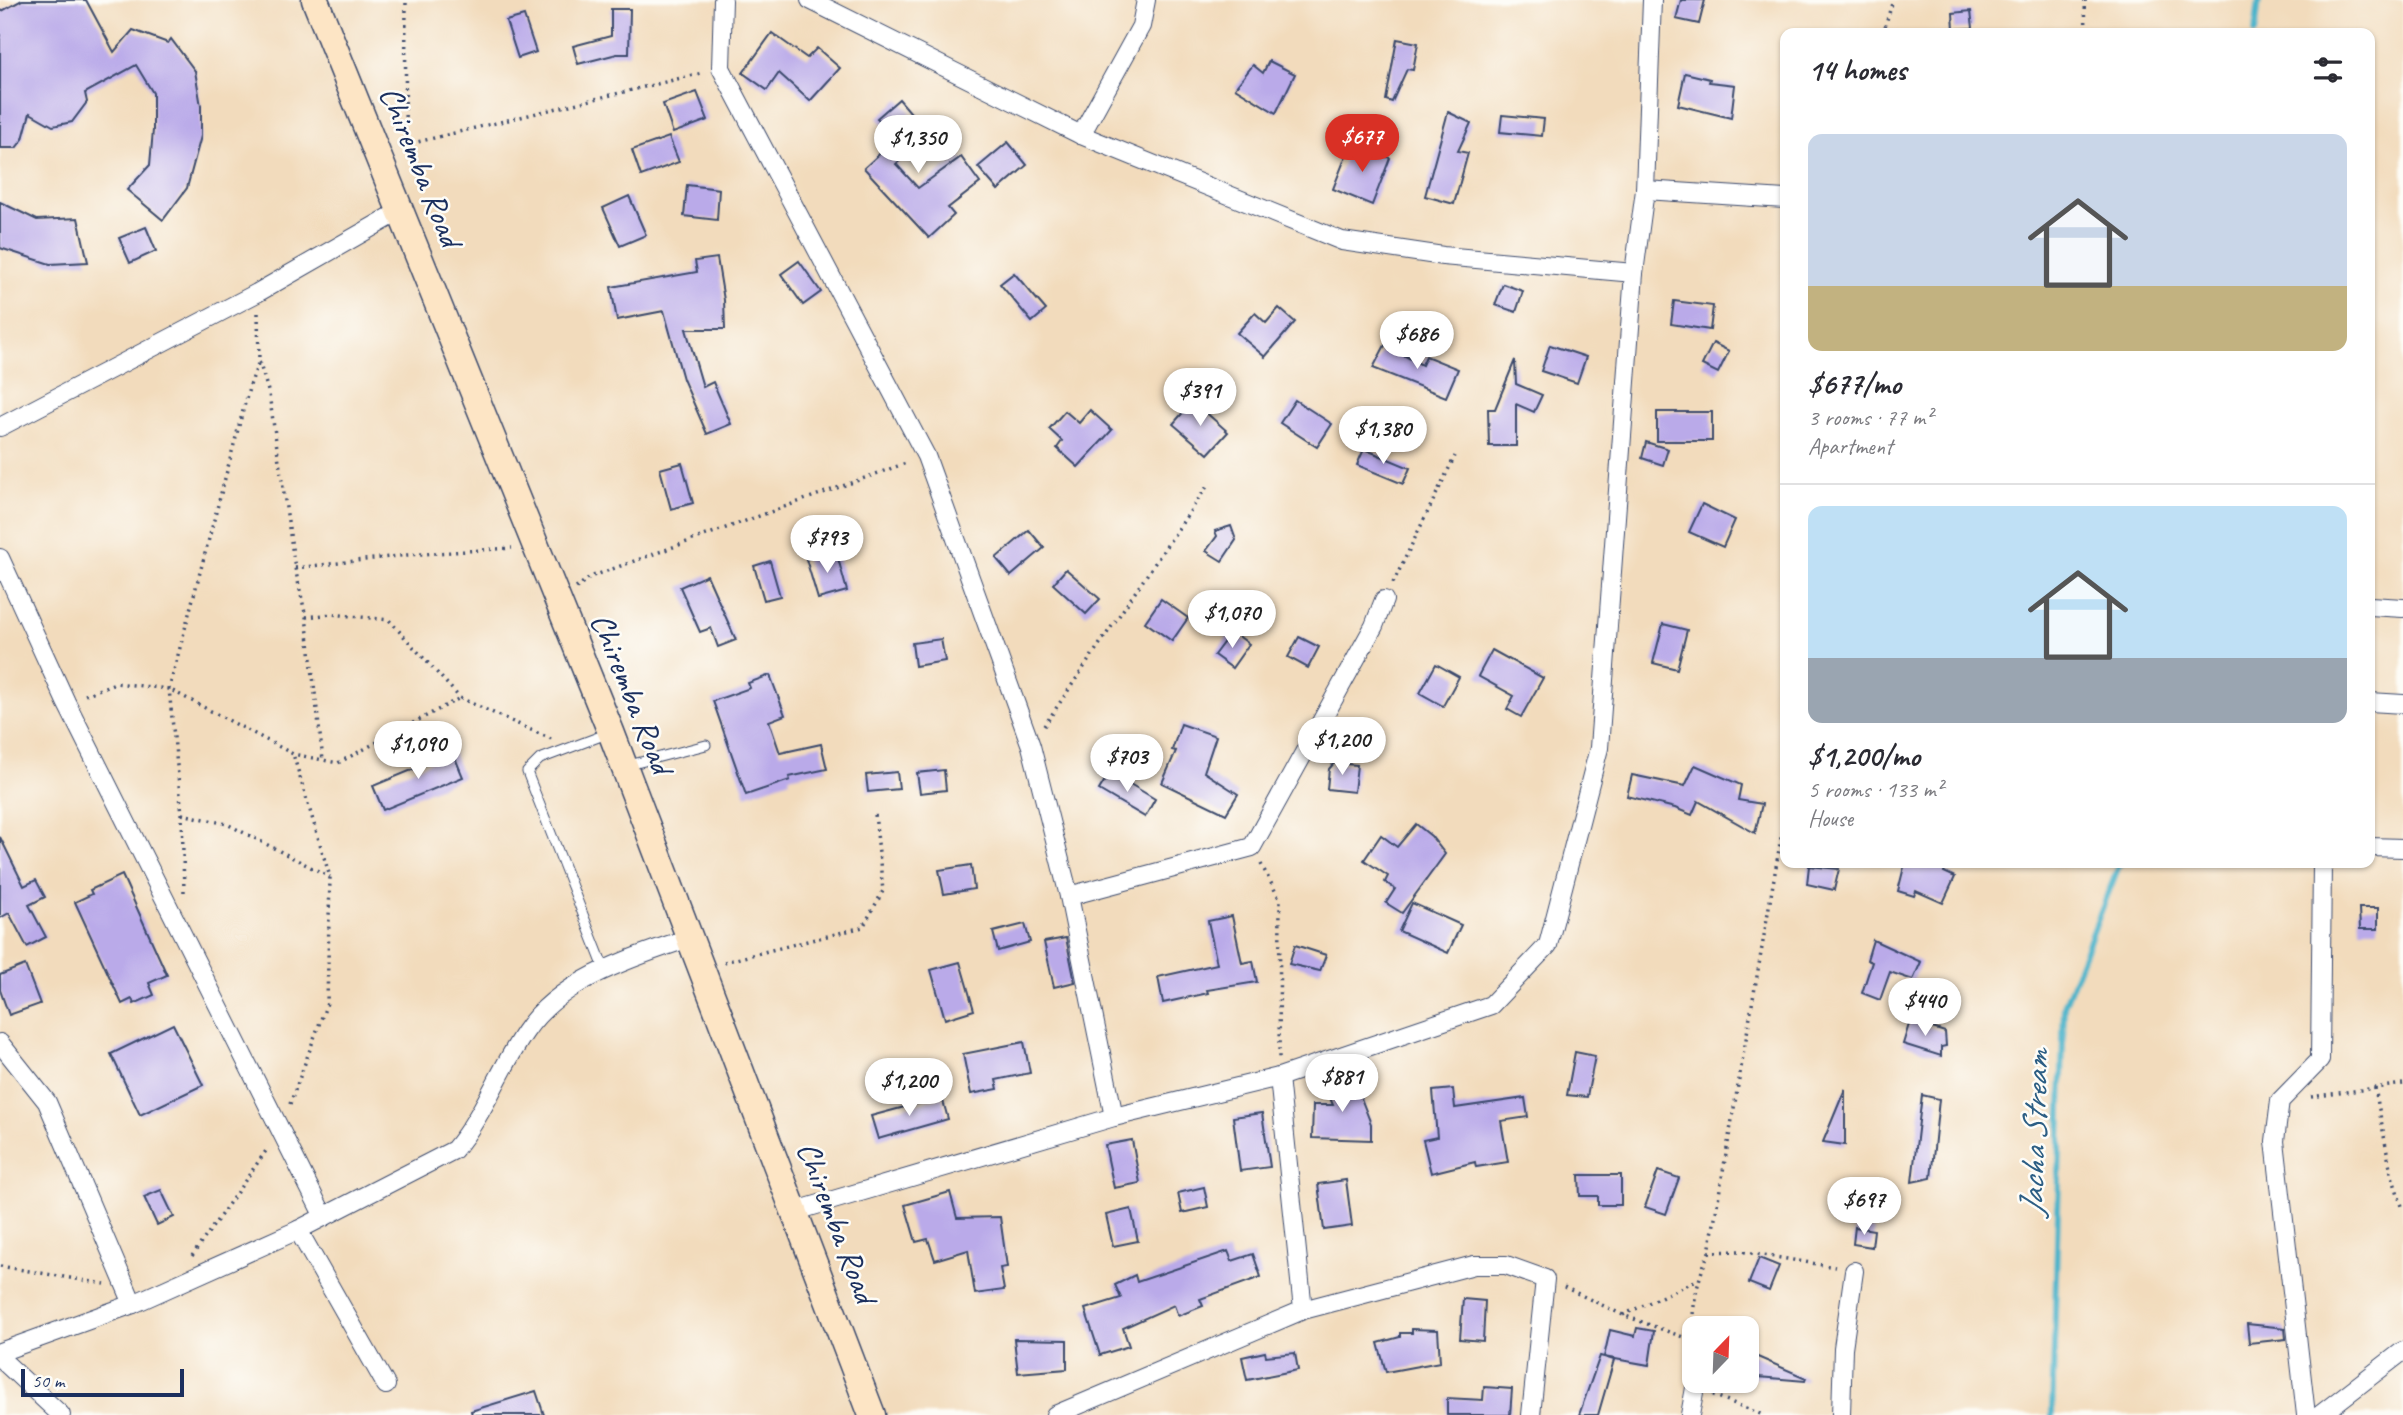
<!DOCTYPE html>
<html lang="en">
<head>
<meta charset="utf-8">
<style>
	:root { --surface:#fff; --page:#f7f7f7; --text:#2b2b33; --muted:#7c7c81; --line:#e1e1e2; --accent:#d93025 }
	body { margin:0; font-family:Caveat,sans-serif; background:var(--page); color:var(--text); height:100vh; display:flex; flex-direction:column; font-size:26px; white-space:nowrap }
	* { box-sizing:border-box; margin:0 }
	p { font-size:23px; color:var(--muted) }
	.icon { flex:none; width:38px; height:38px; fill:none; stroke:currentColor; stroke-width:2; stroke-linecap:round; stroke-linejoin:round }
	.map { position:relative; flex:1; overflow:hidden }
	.details { position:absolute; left:1780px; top:28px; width:595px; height:840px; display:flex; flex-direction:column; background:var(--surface); border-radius:14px; box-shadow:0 2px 5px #0004 }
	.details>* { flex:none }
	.needle { width:46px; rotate:23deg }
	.buttons { position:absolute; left:1682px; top:1316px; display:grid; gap:14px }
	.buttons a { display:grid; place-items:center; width:77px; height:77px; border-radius:14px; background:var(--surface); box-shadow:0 2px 5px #0004; font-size:35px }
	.scale { position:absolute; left:21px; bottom:18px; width:163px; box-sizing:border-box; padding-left:7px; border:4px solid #1b2f5e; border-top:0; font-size:19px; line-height:24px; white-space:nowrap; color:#1b2f5e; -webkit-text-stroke:5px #fdfcf7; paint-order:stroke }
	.price { position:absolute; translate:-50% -60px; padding:0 16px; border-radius:24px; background:#fff; color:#222; font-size:23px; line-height:46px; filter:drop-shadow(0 2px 4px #0008) }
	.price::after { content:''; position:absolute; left:50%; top:42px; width:21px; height:16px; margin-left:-10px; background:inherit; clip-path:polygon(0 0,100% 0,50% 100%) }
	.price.on { background:var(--accent); color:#fff }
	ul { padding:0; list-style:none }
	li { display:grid; align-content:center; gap:14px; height:371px; padding:0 28px }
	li+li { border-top:2px solid var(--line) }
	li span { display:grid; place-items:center; height:217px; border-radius:14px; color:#555 }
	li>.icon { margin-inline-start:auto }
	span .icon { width:126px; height:126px; fill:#fffc; stroke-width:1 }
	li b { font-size:30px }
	h2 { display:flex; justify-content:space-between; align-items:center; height:84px; padding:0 28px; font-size:30px }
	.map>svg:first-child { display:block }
</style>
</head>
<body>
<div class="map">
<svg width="2403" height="1415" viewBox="0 0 2403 1415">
	<rect width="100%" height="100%" fill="#fdfcf7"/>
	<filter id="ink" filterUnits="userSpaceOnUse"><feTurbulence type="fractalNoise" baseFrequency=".0143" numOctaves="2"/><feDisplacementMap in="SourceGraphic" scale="14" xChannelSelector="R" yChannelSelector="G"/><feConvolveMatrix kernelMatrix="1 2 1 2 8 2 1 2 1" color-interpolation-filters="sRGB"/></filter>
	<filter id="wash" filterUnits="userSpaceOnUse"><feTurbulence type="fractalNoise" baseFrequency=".00686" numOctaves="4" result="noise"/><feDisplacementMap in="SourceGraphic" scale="28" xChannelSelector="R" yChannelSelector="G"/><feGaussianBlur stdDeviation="1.57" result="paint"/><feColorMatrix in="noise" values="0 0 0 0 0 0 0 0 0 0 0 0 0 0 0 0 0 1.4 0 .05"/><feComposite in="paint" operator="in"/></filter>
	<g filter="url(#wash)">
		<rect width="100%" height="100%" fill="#f2dbbc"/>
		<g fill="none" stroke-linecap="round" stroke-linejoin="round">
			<g stroke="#4cb4ca" stroke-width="6">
				<polyline points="2255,33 2259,0"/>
				<polyline points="2052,1415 2064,1006 2120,863"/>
			</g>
		</g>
		<g id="blocks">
			<g fill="#baaae9">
				<polygon points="22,0 86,0 114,52 133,30 168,43 171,39 195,71 201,106 201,136 187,188 163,220 127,190 150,165 153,130 153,93 136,65 85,93 87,102 72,122 53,126 30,113 23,139 16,148 0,148 0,12"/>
				<polygon points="1681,0 1705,0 1699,24 1676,19"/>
				<polygon points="611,9 630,9 629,54 617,54 578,64 573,46 611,36"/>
				<polygon points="1971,11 1973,28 1954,29 1953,13"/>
				<polygon points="524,16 536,52 518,58 506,21"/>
				<polygon points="772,33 807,58 817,48 840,68 810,101 779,73 767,90 743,73"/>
				<polygon points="1397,39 1418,43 1413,70 1407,69 1392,102 1386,100"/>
				<polygon points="1269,61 1295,74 1276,113 1235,88 1253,65 1263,73"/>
				<polygon points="1685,73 1710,79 1709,82 1735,85 1731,118 1678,105"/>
				<polygon points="697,92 708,120 673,133 663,104"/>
				<polygon points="899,99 911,113 907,116 926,138 896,164 918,188 961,157 980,183 948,208 954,215 929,238 864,168 896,139 877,118"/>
				<polygon points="1448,112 1471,123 1458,151 1468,153 1454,204 1425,196"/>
				<polygon points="1502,115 1544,119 1542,136 1500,132"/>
				<polygon points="669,137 679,162 641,176 632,150"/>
				<polygon points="1008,142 1027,165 998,190 978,167"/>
				<polygon points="1351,143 1390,158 1372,205 1333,189"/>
				<polygon points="687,185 719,189 717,220 684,216"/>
				<polygon points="629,196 646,235 620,246 603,208"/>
				<polygon points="0,202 37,220 78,218 88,262 50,264 0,248"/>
				<polygon points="146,227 156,251 130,263 119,238"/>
				<polygon points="717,258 724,300 725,329 686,329 703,387 713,382 731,424 707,434 683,379 664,311 617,320 611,287 697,272 695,261"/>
				<polygon points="799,261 821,292 803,305 781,274"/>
				<polygon points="1014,273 1046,310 1032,322 1000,284"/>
				<polygon points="1503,284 1523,291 1516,312 1495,305"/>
				<polygon points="1674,301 1713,306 1710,330 1671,324"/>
				<polygon points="1279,308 1295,322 1265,357 1237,333 1255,313 1266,323"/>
				<polygon points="1713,343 1729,351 1718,373 1702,365"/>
				<polygon points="1385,345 1422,365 1426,356 1458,369 1446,397 1373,368"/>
				<polygon points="1550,345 1586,357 1577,383 1541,371"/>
				<polygon points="1515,360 1516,384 1542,395 1534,412 1516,404 1516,446 1489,446 1488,409 1495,409"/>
				<polygon points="1295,400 1332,424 1317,447 1280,423"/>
				<polygon points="1193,401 1228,432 1208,454 1173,424"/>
				<polygon points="1090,410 1112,430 1078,467 1057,448 1062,441 1049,429 1065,411 1079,423"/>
				<rect x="1657" y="412" width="55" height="29"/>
				<polygon points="1646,442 1668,449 1663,465 1642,458"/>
				<polygon points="1364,449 1410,468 1403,484 1357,465"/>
				<polygon points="682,463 693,503 671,509 660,469"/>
				<polygon points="1702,504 1735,520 1723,547 1689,532"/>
				<polygon points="1231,526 1236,540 1222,561 1206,551 1217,536 1215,531"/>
				<polygon points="1029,530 1044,548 1011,576 996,558"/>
				<polygon points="836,551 847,591 818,599 806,559"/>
				<polygon points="770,561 780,596 764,600 754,566"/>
				<polygon points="1066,569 1100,599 1086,614 1053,584"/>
				<polygon points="707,575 736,640 718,647 711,628 700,632 680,587"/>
				<polygon points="1161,599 1188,618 1172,641 1145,622"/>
				<polygon points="1663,624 1687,630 1677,669 1653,663"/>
				<polygon points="1232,631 1249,644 1232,668 1214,655"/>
				<polygon points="1299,637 1319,647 1308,668 1288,657"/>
				<polygon points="941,639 945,661 915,666 912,643"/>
				<polygon points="1492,650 1543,678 1521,717 1507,709 1514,696 1478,676"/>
				<polygon points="1436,664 1459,677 1443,706 1420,693"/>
				<polygon points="770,675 785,715 769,721 780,753 821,744 827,769 789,777 790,780 746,795 713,701 750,688 748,683"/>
				<polygon points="1181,724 1216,736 1204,772 1238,794 1226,814 1162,783 1176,751 1172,750"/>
				<polygon points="453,753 463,777 383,810 373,786"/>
				<polygon points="1334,763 1357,765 1354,792 1327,789 1329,769"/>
				<polygon points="1695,765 1741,785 1738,800 1762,804 1755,833 1698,801 1692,815 1675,808 1627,796 1632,775 1685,786"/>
				<polygon points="944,770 946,790 920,793 917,773"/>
				<polygon points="897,772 899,789 868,792 866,775"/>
				<polygon points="1110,772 1155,799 1145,817 1099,790"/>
				<polygon points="1416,824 1431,836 1445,854 1402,913 1386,903 1395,889 1385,882 1388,876 1364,860 1381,835 1397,847"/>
				<polygon points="0,837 24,886 36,880 45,897 29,905 46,937 27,947 9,913 0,918"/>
				<polygon points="1905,863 1947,863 1944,872 1955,877 1943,903 1916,891 1914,896 1898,891"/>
				<polygon points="971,865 974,889 944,894 939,870"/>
				<polygon points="1809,866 1839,869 1834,890 1807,884"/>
				<polygon points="122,875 167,975 149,983 154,995 134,1004 132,999 122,1004 75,902 92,894 90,890"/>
				<polygon points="1412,903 1461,925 1448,953 1399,931"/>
				<polygon points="2359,908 2378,908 2378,929 2360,929"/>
				<polygon points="1232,916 1242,963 1253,961 1257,982 1207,990 1208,993 1163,1003 1158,977 1217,964 1208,921"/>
				<polygon points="1025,924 1030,942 998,951 993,932"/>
				<polygon points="1066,938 1075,982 1054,987 1044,942"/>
				<polygon points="1873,940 1921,962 1913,980 1890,972 1880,1000 1862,993 1872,962 1867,960"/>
				<polygon points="1295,945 1326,955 1320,971 1289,964"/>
				<polygon points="960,962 974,1010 945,1019 931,970"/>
				<polygon points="25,965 40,1004 9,1015 0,990 0,975"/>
				<polygon points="1910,1021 1945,1032 1946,1046 1941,1047 1941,1056 1903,1044"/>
				<polygon points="173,1024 203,1085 140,1115 111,1054"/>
				<polygon points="1024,1042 1030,1073 996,1080 998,1089 971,1094 963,1054"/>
				<polygon points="1575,1052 1595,1056 1587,1097 1567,1095"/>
				<polygon points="1352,1075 1371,1124 1371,1140 1312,1138 1313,1105 1333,1105 1325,1086"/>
				<polygon points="1453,1089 1455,1108 1525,1098 1528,1117 1501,1121 1508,1162 1476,1167 1475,1162 1431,1173 1423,1140 1437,1137 1433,1091"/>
				<polygon points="1845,1089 1845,1145 1823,1142"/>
				<polygon points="1922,1095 1939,1099 1931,1178 1912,1182"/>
				<polygon points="942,1097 948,1119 878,1139 871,1116"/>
				<polygon points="1262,1113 1270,1167 1240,1171 1233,1117"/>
				<polygon points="1132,1140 1140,1183 1114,1188 1105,1145"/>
				<polygon points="1658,1171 1679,1178 1666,1214 1645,1207"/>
				<polygon points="1579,1175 1621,1175 1621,1205 1598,1205 1598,1196 1580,1196"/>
				<polygon points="1346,1180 1352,1226 1324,1230 1318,1184"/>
				<polygon points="1204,1187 1208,1207 1182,1213 1178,1193"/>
				<polygon points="161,1190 174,1217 157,1225 144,1197"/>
				<polygon points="950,1192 957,1218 1000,1217 1007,1267 1000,1268 1004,1290 975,1294 968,1250 935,1260 928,1239 916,1242 905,1205"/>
				<polygon points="1131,1209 1138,1241 1113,1246 1106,1215"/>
				<polygon points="1855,1227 1874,1230 1872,1247 1853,1244"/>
				<polygon points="1228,1251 1232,1261 1253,1254 1261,1277 1200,1299 1203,1306 1178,1316 1174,1305 1123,1328 1129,1346 1100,1355 1085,1309 1121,1298 1115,1285 1135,1275 1137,1282"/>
				<polygon points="1759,1258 1779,1266 1769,1291 1749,1283"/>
				<polygon points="1463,1299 1485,1301 1483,1341 1460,1339"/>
				<polygon points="2247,1324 2285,1328 2286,1339 2249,1343"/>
				<polygon points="1637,1328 1654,1331 1649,1365 1604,1357 1614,1360 1598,1415 1579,1415 1600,1356 1604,1357 1610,1330 1635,1336"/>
				<polygon points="1412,1329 1438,1330 1440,1362 1386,1372 1378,1343 1400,1337 1400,1333 1412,1333"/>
				<polygon points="1014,1339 1067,1340 1067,1369 1018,1373"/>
				<polygon points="1265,1352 1266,1356 1295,1353 1298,1370 1247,1380 1242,1357"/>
				<polygon points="1746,1352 1806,1378 1805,1381 1746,1376"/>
				<polygon points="1484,1387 1512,1389 1510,1415 1447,1415 1447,1398 1483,1400"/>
				<polygon points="536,1391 544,1415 472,1415 471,1411"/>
			</g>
		</g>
	</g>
	<g filter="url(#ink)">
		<use href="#blocks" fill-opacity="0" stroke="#3b496c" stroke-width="2"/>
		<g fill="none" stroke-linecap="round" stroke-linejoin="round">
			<defs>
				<g id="lane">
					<polyline points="625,766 706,745"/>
					<polyline points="604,968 527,772 540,759 609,733"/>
				</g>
				<g id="street">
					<polyline points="723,0 721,68 926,456 1031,746 1069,896 1114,1117"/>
					<polyline points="810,0 1081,135 1342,241 1443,256 1634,273"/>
					<polyline points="1081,135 1141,26 1146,0"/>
					<polyline points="1645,190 1785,199"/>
					<polyline points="0,427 257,293 402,210"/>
					<polyline points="0,558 66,702 324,1217"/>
					<polyline points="2370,606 2403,608"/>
					<polyline points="2370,702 2403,704"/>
					<polyline points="2370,847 2403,848"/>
					<polyline points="1069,896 1252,847 1374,626 1384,600"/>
					<polyline points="0,1043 47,1102 133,1304"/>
					<polyline points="1279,1077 1303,1310"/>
					<polyline points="796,1211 1114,1117 1279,1077 1491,1005 1548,945 1599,748 1634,273 1645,190 1652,0"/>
					<polyline points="298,1230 386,1385"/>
					<path d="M0,1352l133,-48 165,-74 156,-80c30,-35 45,-80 71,-118 34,-52 108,-75 164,-94"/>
					<polyline points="0,1358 61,1415"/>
					<polyline points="1055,1415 1303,1310 1474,1265 1506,1265 1545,1279 1531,1415"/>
					<polyline points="1690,1415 1695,1388"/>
					<polyline points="1841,1415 1843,1348 1854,1271"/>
					<polyline points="2306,1415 2275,1141 2280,1101 2320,1060 2322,863"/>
					<polyline points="2320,1415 2403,1351"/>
				</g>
				<polyline id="secondary" points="315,0 611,732 872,1415"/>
			</defs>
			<use href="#lane" stroke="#3b496c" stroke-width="11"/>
			<use href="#street" stroke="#3b496c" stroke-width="20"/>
			<use href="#secondary" stroke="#3b496c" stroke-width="29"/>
			<g stroke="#3b496c" stroke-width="3.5" stroke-dasharray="2 5" stroke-linecap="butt">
				<polyline points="2085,0 2086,33"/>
				<polyline points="1883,33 1893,0"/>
				<polyline points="405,145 702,73"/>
				<polyline points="405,145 406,0"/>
				<polyline points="258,313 259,361 269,394 295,568 306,617 323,760"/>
				<polyline points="295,568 407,555 512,548"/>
				<polyline points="1393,583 1455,456"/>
				<polyline points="576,588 590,577 909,462"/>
				<polyline points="306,617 332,614 389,620 460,698 551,739"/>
				<polyline points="85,695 115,683 169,689 293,754 338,763 460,698"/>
				<polyline points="1044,726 1208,485"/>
				<polyline points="182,814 227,824 330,877"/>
				<polyline points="1261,864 1280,900 1279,1058"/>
				<polyline points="184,892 182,814 169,689 249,388 259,361"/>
				<polyline points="724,962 863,927 883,891 875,814"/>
				<polyline points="2375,1088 2391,1173 2403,1209"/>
				<polyline points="2311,1097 2403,1084"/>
				<polyline points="290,1104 327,1003 330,877 293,754"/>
				<polyline points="1709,1252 1739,1251 1835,1267"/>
				<polyline points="192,1256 268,1148"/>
				<polyline points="0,1266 105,1284"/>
				<polyline points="1564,1287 1623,1315 1691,1340"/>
				<polyline points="1623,1315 1697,1280"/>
				<path d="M1693,1370c-3,-43 -1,-78 16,-118l76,-437"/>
				<polyline points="1713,1395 1763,1415"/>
			</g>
			<use href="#lane" stroke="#fff" stroke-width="9"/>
			<use href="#street" stroke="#fff" stroke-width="18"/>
			<use href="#secondary" stroke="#fde5c5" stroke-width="26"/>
		</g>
	</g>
	<g text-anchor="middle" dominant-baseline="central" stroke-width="5" stroke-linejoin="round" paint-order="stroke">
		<g font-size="33" fill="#1b2f5e" stroke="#fdfcf7">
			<text transform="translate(421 166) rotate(68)">Chiremba Road</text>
			<text transform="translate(632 693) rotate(68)">Chiremba Road</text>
			<text transform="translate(837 1222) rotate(69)">Chiremba Road</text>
		</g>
		<g font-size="35" font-style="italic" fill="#2c5e84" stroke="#fdfcf7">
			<text transform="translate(2034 1133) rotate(-88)">Jacha Stream</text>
		</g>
	</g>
</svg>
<div class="buttons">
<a><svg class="needle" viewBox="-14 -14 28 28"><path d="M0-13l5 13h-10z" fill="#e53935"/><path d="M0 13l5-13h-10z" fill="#7c7c81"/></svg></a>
</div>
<div class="scale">50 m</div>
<b class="price on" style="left:1362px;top:174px">$677</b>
<b class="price" style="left:918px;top:175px">$1,350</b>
<b class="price" style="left:1417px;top:371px">$686</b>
<b class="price" style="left:1200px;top:428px">$391</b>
<b class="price" style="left:1383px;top:466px">$1,380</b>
<b class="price" style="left:827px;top:575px">$793</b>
<b class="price" style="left:1232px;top:650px">$1,070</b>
<b class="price" style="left:1342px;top:777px">$1,200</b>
<b class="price" style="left:418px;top:781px">$1,090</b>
<b class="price" style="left:1127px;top:794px">$703</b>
<b class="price" style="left:1925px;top:1038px">$440</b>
<b class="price" style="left:1342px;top:1114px">$881</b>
<b class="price" style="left:909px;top:1118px">$1,200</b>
<b class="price" style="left:1864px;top:1237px">$697</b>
<section class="details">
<h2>14 homes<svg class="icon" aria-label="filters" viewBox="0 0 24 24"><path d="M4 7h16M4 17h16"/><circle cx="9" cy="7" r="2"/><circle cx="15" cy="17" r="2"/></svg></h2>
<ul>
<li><span style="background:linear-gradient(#c9d6e8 70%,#c2b280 0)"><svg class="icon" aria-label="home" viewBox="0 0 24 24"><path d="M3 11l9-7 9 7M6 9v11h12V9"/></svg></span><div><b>$677/mo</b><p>3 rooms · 77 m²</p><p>Apartment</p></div></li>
<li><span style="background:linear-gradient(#bfe0f5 70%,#9aa5b1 0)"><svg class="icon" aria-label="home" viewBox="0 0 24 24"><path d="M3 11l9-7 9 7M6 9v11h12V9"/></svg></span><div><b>$1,200/mo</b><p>5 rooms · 133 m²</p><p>House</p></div></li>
</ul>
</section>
</div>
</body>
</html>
